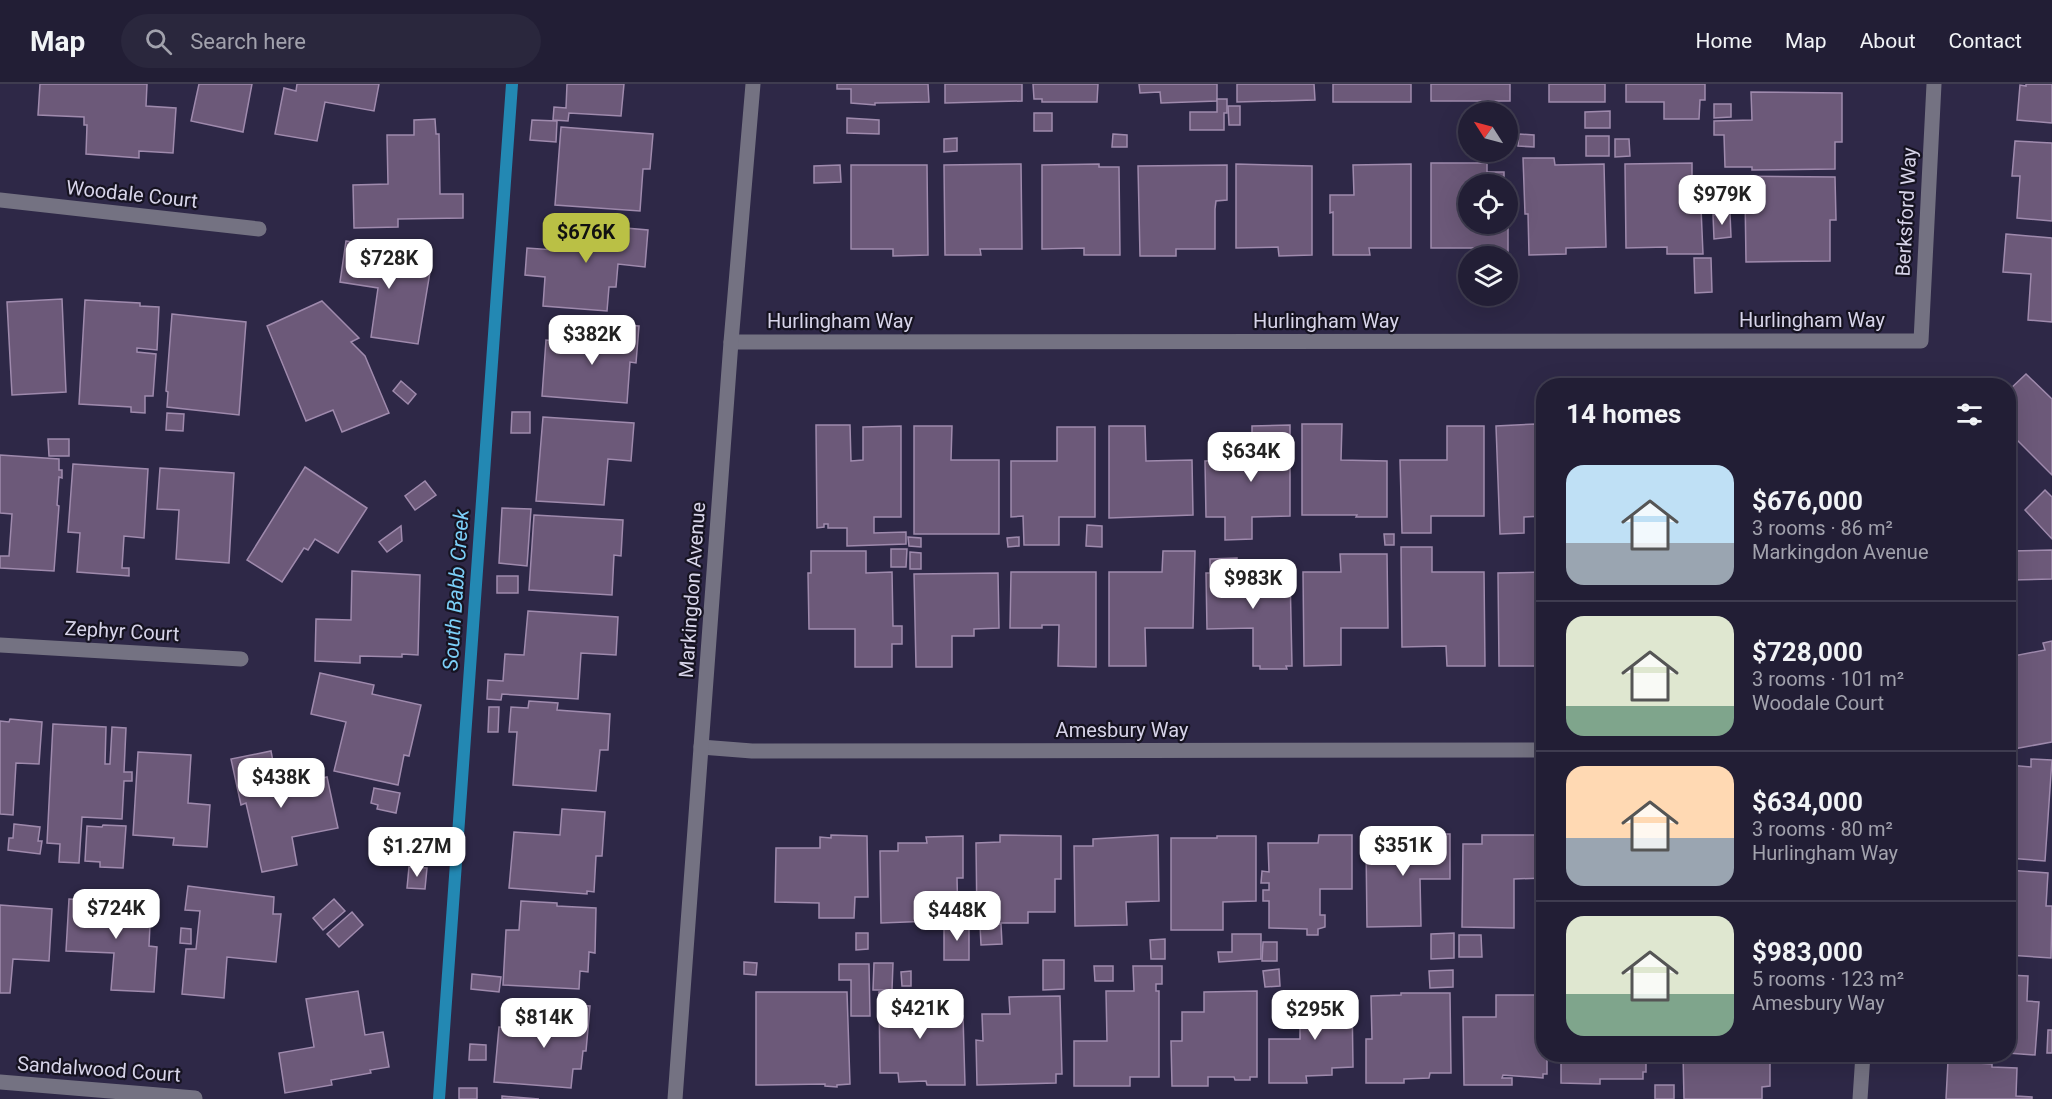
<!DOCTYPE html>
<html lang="en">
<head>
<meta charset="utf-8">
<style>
	:root { --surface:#221e35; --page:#2a273d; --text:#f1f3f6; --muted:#a2a2ad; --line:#3f3c50; --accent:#bac045 }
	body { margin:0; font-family:Roboto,sans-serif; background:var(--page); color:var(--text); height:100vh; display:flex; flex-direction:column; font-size:22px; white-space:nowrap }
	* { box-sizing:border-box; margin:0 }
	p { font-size:20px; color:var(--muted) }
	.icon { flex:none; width:33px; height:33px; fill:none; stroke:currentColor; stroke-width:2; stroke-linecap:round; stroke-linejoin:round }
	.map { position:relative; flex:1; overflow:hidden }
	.drawer { position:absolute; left:1536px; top:294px; width:480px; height:684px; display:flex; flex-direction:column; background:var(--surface); border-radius:24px; box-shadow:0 6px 24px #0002,0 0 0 2px var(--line) }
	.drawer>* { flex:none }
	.needle { width:39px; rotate:306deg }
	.controls { position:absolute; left:1458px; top:18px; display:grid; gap:12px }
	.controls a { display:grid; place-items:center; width:60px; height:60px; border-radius:50%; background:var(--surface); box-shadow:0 6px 24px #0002,0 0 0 2px var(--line); font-size:30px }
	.price { position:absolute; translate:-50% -51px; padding:0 14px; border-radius:12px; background:#fff; color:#222; font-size:20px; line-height:39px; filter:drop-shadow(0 2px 3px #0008) }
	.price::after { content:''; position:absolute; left:50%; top:36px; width:18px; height:14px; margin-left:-9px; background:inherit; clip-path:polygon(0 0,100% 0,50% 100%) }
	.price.selected { background:var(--accent); color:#111 }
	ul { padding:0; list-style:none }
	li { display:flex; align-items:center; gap:18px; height:150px; padding:0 30px }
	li+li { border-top:2px solid var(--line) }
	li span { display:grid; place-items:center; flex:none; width:168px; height:120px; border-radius:18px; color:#555 }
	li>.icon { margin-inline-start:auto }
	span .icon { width:72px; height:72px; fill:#fffc; stroke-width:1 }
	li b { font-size:26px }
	h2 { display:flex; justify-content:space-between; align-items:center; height:72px; padding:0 30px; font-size:26px }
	header { display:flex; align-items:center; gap:36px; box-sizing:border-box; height:84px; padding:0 30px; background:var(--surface); border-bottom:2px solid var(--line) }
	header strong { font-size:28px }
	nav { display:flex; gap:33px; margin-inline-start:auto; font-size:21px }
	.search { width:420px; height:54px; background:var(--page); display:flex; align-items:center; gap:15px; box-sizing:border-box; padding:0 21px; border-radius:33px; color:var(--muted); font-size:22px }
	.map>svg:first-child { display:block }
</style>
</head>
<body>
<header>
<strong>Map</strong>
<div class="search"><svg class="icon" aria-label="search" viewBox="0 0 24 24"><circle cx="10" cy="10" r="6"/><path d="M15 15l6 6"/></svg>Search here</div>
<nav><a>Home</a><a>Map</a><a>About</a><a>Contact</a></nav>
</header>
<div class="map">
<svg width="2052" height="1015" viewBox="0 0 2052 1015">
	<rect width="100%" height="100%" fill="#2e2847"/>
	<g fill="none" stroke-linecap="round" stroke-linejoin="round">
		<polyline stroke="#2388b3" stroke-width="12" points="439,1015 512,0"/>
	</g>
	<g fill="#6c5979" stroke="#9f8aad" stroke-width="1.5">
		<polygon points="40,0 147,0 146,22 176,24 173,69 139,67 139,74 86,70 87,41 84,41 84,33 38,31"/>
		<polygon points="199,0 252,0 243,48 191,37"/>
		<polygon points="297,0 379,0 374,27 325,18 317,57 275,50 284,4 296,7"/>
		<polygon points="567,0 624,0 621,32 569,29 568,37 553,36 554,23 566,24"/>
		<polygon points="837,0 928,0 929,18 875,19 875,21 851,19 851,5 837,5"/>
		<polygon points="945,0 1022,0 1022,17 945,19"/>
		<polygon points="1033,0 1098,0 1097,18 1042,18 1042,15 1034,15"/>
		<polygon points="1139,0 1217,0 1217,17 1161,19 1160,8 1140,9"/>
		<polygon points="1237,0 1314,0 1315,16 1237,18"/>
		<rect x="1333" y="0" width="78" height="18"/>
		<rect x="1431" y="0" width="79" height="17"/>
		<rect x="1549" y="0" width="56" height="18"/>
		<polygon points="1626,0 1705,0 1705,16 1700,16 1699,35 1664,35 1664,18 1626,18"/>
		<polygon points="2026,0 2052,0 2052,39 2017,36 2020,1 2026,2"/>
		<polygon points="1751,8 1842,9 1842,58 1835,58 1835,85 1752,86 1752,83 1725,83 1724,51 1714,51 1714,37 1752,36"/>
		<polygon points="1217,15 1227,15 1227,29 1224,29 1224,46 1190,46 1190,28 1217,28"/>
		<polygon points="1714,20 1731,20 1731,33 1714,34"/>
		<polygon points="1228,22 1240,22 1240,41 1229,41"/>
		<polygon points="1610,27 1610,44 1585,44 1585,28"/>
		<rect x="1034" y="29" width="18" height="18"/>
		<polygon points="847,34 879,36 879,50 847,49"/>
		<polygon points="435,35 436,50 439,50 440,110 463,110 463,134 398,135 398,143 354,144 353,101 388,100 387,51 414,51 414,36"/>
		<polygon points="532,36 557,37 556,58 530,56"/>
		<polygon points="561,43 653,50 650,85 643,85 640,127 555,121"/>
		<polygon points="1113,50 1127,51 1127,63 1112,63"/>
		<polygon points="1519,50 1534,51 1534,63 1518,62"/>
		<rect x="1586" y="52" width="23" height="20"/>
		<polygon points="957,54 957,67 944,68 944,55"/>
		<polygon points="1615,55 1629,55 1630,72 1615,73"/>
		<polygon points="2015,57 2052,59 2052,137 2017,134 2020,92 2012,92"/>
		<polygon points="1523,74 1554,74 1555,81 1604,80 1606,163 1566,164 1566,170 1529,171 1528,130 1525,130"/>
		<polygon points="1431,79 1487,79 1487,88 1504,88 1504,100 1468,100 1468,140 1508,140 1508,122 1508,171 1474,171 1473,164 1431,164"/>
		<polygon points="1692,79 1692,101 1700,101 1703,170 1667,170 1667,163 1626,164 1625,80"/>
		<polygon points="1021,80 1022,165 980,165 981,171 945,171 944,81"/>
		<polygon points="1099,80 1099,83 1119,83 1120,171 1084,171 1084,164 1042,165 1042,81"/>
		<polygon points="1236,80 1312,82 1312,171 1279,172 1278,163 1236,164"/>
		<polygon points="1411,80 1411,164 1369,164 1370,171 1333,171 1333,128 1330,129 1330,111 1354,111 1353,81"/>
		<polygon points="840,81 841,98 814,99 814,82"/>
		<polygon points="851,81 927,81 928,171 893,172 893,165 851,165"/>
		<polygon points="1227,81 1227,116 1216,117 1215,125 1215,165 1176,165 1176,172 1140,172 1138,82"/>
		<polygon points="1728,92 1835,93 1836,136 1830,136 1830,177 1746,178 1745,109 1728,109"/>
		<polygon points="1730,129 1731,153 1714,155 1713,131"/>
		<polygon points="557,138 648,146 645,183 618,180 616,203 609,203 607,227 543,222 545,193 525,191 527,164 555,166"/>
		<polygon points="2006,150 2052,154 2052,238 2028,236 2031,190 2003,188"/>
		<polygon points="346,157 390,164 388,175 431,182 418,260 371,253 378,204 340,198"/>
		<polygon points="1694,174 1711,174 1712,208 1695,209"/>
		<polygon points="62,215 66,308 12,311 7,218"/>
		<polygon points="85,216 140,219 140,222 159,223 157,266 137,264 137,268 156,270 153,312 145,312 145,329 131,328 131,323 79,320"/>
		<polygon points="322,217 359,254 351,258 365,272 389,329 342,348 333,326 306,337 267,242"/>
		<polygon points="172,230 246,238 239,331 167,323 168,308 166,307"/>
		<polygon points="597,239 639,242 636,279 630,278 627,319 542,312 546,256 594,260"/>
		<polygon points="2026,290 2052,315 2052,391 2008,347 2008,307"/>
		<polygon points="401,297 416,310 408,320 393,307"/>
		<polygon points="512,328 530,328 530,349 511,349"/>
		<polygon points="167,329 184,330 183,347 166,346"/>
		<polygon points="543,333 634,339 631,377 608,375 604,421 536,417"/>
		<polygon points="1302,340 1342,340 1341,376 1387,377 1387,433 1356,433 1357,431 1302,431"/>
		<polygon points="1535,340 1536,375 1544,376 1544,432 1524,433 1524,449 1500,450 1496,342"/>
		<polygon points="816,341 850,341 851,377 863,376 863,343 901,342 901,433 874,433 874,449 906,448 906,460 847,462 847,444 828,444 828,440 824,440 824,443 817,444"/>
		<polygon points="1290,341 1290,432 1252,433 1252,455 1225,456 1225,433 1206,433 1205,377 1252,376 1252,342"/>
		<polygon points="914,342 952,342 951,376 999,376 999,450 914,450"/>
		<polygon points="1109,342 1145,342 1146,377 1192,376 1193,431 1109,434"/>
		<polygon points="1447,342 1484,342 1484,432 1431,432 1431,449 1402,449 1400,376 1447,376"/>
		<polygon points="1057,343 1095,343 1095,433 1059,433 1059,461 1024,461 1023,432 1011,433 1011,377 1057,377"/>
		<polygon points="48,355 69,355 69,372 49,372"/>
		<polygon points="0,371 59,375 59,386 62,386 62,394 59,393 57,421 59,422 54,487 0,484 0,472 9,472 12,430 0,429"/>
		<polygon points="73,380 148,385 144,454 124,452 122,484 129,484 129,492 77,488 80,449 68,448"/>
		<polygon points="305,383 367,424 338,469 315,455 308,466 304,464 282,498 247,476"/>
		<polygon points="160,384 234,389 229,479 176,475 179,426 157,425"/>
		<polygon points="425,397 436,411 415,426 405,412"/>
		<polygon points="2045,406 2052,413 2052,455 2025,426"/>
		<polygon points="502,424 531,425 527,482 499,479"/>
		<polygon points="534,431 623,436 621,472 614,471 612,511 529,506"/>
		<polygon points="1087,441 1102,442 1102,463 1086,462"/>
		<polygon points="401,442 402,457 387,468 379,458"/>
		<polygon points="1384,450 1394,450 1394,461 1385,461"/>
		<polygon points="908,453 921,454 921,463 909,462"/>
		<polygon points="1019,453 1019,462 1008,463 1007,454"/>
		<polygon points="1401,463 1432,463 1432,488 1484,488 1485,582 1447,582 1446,562 1402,563"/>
		<polygon points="891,465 907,465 906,483 891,483"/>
		<polygon points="2052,466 2052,495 2011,496 2011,467"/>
		<polygon points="811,467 866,467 866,489 892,488 893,542 902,542 902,560 892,560 892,583 855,583 855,545 809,545 808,489 811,489"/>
		<polygon points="1163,467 1195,467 1193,544 1145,544 1146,582 1109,582 1109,488 1162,488"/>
		<polygon points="910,468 921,469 921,485 910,485"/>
		<polygon points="1340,470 1387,470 1388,544 1341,544 1341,581 1304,582 1303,488 1341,488"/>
		<polygon points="1237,474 1237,489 1290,488 1292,582 1286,582 1287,585 1260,585 1260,582 1253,582 1253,544 1207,545 1206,489 1210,489 1210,475"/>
		<polygon points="352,487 420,491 418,571 402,570 402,573 360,572 360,579 315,577 316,535 351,536"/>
		<polygon points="1011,488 1096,488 1096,583 1058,582 1059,541 1042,541 1042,544 1010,544"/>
		<polygon points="1544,488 1544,544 1535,544 1535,582 1499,582 1498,489"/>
		<polygon points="998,489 999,544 974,545 974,552 952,552 952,583 916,583 914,490"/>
		<rect x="497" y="492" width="21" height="17"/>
		<polygon points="528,527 618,533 616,571 581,569 578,615 502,610 501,616 487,615 488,596 503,597 505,570 524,571"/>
		<polygon points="2052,557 2052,658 2008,666 2008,573 2045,566 2043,559"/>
		<polygon points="320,589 374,601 372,610 421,621 409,672 404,671 398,701 334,687 346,638 311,630"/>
		<polygon points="529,617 558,619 557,626 610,630 608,666 600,666 596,707 513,701 517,648 509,648 511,623 528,624"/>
		<polygon points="489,623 499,623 498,648 488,648"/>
		<polygon points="10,635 42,638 39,680 16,679 13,731 0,730 0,637 9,638"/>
		<polygon points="53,640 106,643 105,680 110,680 112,643 126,644 124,688 132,688 132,697 124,697 122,735 82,733 79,779 59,778 60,760 47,759"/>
		<polygon points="271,667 278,704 327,693 338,744 292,753 297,781 262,788 246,719 241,721 231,675"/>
		<polygon points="138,668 191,671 188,719 210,721 207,763 173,761 174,754 133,751"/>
		<polygon points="2031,675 2052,676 2045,777 2008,774 2008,681 2031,683"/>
		<polygon points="374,704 400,709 396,729 377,725 378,721 371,719"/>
		<polygon points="562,725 605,728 602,772 596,772 594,808 587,807 587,810 509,804 514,748 560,751"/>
		<polygon points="14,740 40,743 38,757 42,757 40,770 8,766 9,754 13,754"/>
		<polygon points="103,741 126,742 123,784 100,783 100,778 85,777 87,742 102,743"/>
		<polygon points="1412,750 1450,750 1450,795 1420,795 1421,842 1367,843 1366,760 1387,760 1387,753 1412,752"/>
		<polygon points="831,751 867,752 868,813 855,813 854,834 819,834 819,819 775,818 776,764 820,764 820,753 831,754"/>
		<polygon points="1000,751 1061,752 1061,795 1055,795 1055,828 1028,828 1028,839 977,839 976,759 1000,758"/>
		<polygon points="1158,751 1159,817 1126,818 1127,841 1075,842 1074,762 1093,762 1093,755"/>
		<polygon points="1319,751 1352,751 1352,805 1320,805 1320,831 1325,831 1325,843 1318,845 1318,851 1307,851 1307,845 1269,844 1269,817 1263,817 1263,806 1269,806 1269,799 1261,799 1262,787 1269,788 1268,759 1318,759"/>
		<polygon points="1482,751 1544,751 1544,794 1514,795 1514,844 1462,843 1463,760 1482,760"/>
		<polygon points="963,752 963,794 957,794 958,836 881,839 880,767 898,767 898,759 927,759 926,753"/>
		<polygon points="1217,752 1256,752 1256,817 1223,818 1223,846 1171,846 1171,754 1217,754"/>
		<polygon points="409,783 427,784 425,805 407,804"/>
		<polygon points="2008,786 2048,789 2046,822 2052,822 2051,874 2008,871"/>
		<polygon points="188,802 274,813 273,830 281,830 276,878 227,873 224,914 182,910 186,865 196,865 200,827 185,826"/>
		<polygon points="69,815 151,820 149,862 157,863 154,908 111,906 114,869 66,867"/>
		<polygon points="334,815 345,827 323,846 313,834"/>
		<polygon points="521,817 557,819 557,822 596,824 595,869 589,868 588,888 580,887 579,905 503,901 506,846 519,846"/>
		<polygon points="0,821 52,825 49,877 13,875 10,909 0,909"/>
		<polygon points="352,828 363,841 339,863 327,850"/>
		<polygon points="1001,840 1002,860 981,861 980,841"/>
		<rect x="944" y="841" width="25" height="35"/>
		<polygon points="181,844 191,845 191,860 180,859"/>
		<polygon points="856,849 868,849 868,865 856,866"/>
		<polygon points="1454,849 1454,874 1431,875 1431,850"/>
		<polygon points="1232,850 1261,850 1261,875 1219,878 1218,868 1232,868"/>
		<polygon points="1459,851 1481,851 1482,873 1459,873"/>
		<polygon points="1165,855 1165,875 1151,875 1150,856"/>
		<polygon points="1263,858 1277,858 1277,877 1262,877"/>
		<polygon points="1043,876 1064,876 1064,905 1043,906"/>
		<polygon points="744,878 757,879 756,891 744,890"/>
		<polygon points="874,879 893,879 892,906 873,906"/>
		<polygon points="839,880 869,880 870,932 851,932 851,896 839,896"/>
		<polygon points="1094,882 1113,882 1113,897 1095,897"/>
		<polygon points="1133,882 1162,882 1162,900 1156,900 1156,907 1159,907 1159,993 1130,993 1130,1002 1074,1002 1074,957 1107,957 1106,907 1134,907"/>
		<polygon points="1279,885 1280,902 1265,903 1263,887"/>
		<polygon points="1453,886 1453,903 1430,904 1429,887"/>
		<polygon points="911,887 911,902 902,902 901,888"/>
		<polygon points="472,890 501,893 499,908 471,905"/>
		<polygon points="2008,891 2028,892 2027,917 2039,918 2035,971 2008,969"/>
		<polygon points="358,907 365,951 383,948 389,983 370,986 371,989 331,996 332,1001 285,1009 279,969 314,963 306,915"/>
		<polygon points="931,907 932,932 963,932 965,1001 927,1001 926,997 899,998 898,989 880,989 879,908"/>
		<polygon points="1257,907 1257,993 1250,993 1250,996 1235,996 1234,993 1208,993 1208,1002 1172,1002 1171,957 1182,957 1182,928 1204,928 1204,908"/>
		<polygon points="756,908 847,908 850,1000 837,1001 837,1003 825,1002 825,1000 756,1001"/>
		<polygon points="1401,909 1450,909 1451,989 1430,989 1429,994 1404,995 1404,999 1366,999 1366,955 1372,955 1371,912 1401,911"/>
		<polygon points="1496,911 1544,911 1544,970 1547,970 1547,990 1543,990 1543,994 1503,991 1502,994 1512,994 1512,1001 1464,1001 1463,933 1496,933"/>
		<polygon points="1060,912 1062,990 1056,990 1056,999 977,1001 976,956 983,957 982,930 1010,930 1009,913"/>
		<polygon points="1300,912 1352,912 1353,983 1332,984 1332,991 1306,992 1307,999 1269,999 1269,955 1300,955"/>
		<polygon points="549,919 590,922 586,967 583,967 581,985 573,985 571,1004 494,998 499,943 547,946"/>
		<polygon points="2048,946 2052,946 2052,969 2047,969"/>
		<polygon points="470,960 486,961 486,976 469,976"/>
		<polygon points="1561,970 1646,970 1646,988 1643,988 1643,995 1600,995 1600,1000 1561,999"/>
		<polygon points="1777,970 1777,976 1770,976 1770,1002 1762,1003 1762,1015 1684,1015 1683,971"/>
		<polygon points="1948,977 1992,980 1992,983 2017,984 2016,1012 2032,1013 2032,1015 1946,1015"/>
		<rect x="1655" y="1001" width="19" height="14"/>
		<rect x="459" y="1004" width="18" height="11"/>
		<polygon points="502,1012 539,1015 502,1015"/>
	</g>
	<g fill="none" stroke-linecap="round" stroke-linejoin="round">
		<g stroke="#747282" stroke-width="15">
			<polyline points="0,116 259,145"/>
			<polyline points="731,258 1921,257 1934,0"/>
			<polyline points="0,561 241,575"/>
			<polyline points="701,663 752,667 1544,666"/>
			<polyline points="0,998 195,1014"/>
			<polyline points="675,1015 731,258 753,0"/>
			<polyline points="1860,1015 1863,970"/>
		</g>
	</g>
	<g text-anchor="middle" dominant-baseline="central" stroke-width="4.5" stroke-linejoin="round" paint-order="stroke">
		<g font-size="20" fill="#d7d4e9" stroke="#161321">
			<text transform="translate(132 110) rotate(6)">Woodale Court</text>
			<text transform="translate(1906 128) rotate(-87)">Berksford Way</text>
			<text x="1812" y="236">Hurlingham Way</text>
			<text x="840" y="237">Hurlingham Way</text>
			<text x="1326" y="237">Hurlingham Way</text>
			<text transform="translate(692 506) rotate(-86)">Markingdon Avenue</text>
			<text transform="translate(122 547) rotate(3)">Zephyr Court</text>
			<text x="1122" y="646">Amesbury Way</text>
			<text transform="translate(99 985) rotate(4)">Sandalwood Court</text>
		</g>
		<g font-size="21" font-style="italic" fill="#7ccff8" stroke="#161321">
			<text transform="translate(456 506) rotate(-86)">South Babb Creek</text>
		</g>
	</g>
</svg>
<div class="controls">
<a><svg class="needle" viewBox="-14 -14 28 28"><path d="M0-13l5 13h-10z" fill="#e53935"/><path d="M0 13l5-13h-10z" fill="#a2a2ad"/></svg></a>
<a><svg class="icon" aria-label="locate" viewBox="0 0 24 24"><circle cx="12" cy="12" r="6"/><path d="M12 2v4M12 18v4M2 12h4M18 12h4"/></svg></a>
<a><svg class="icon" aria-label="layers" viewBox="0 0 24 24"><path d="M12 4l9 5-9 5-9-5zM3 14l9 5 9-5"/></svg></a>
</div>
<b class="price" style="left:1722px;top:142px">$979K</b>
<b class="price selected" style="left:586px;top:180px">$676K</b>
<b class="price" style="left:389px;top:206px">$728K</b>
<b class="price" style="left:592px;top:282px">$382K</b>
<b class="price" style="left:1251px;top:399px">$634K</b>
<b class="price" style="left:1253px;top:526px">$983K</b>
<b class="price" style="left:281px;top:725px">$438K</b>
<b class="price" style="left:1403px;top:793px">$351K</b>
<b class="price" style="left:417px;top:794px">$1.27M</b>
<b class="price" style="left:116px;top:856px">$724K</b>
<b class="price" style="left:957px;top:858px">$448K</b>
<b class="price" style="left:920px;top:956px">$421K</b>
<b class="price" style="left:1315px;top:957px">$295K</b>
<b class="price" style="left:544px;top:965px">$814K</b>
<section class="drawer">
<h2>14 homes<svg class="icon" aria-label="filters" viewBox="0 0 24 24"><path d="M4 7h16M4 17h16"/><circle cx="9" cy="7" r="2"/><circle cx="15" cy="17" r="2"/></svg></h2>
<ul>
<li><span style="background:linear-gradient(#bfe0f5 65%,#9aa5b1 0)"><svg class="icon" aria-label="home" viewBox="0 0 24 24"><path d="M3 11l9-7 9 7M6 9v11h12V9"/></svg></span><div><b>$676,000</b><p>3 rooms · 86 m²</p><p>Markingdon Avenue</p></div></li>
<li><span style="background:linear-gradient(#dfe7d0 75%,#7fa58c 0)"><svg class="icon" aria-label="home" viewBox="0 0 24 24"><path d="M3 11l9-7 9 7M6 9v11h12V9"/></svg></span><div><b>$728,000</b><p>3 rooms · 101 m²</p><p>Woodale Court</p></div></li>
<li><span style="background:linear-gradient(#ffd9b3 60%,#9aa5b1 0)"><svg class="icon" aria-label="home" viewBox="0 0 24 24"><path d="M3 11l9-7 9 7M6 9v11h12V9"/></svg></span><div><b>$634,000</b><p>3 rooms · 80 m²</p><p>Hurlingham Way</p></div></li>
<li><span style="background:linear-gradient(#dfe7d0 65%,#7fa58c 0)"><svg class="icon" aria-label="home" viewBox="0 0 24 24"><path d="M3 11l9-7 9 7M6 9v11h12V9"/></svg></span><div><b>$983,000</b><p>5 rooms · 123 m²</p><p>Amesbury Way</p></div></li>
</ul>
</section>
</div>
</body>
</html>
